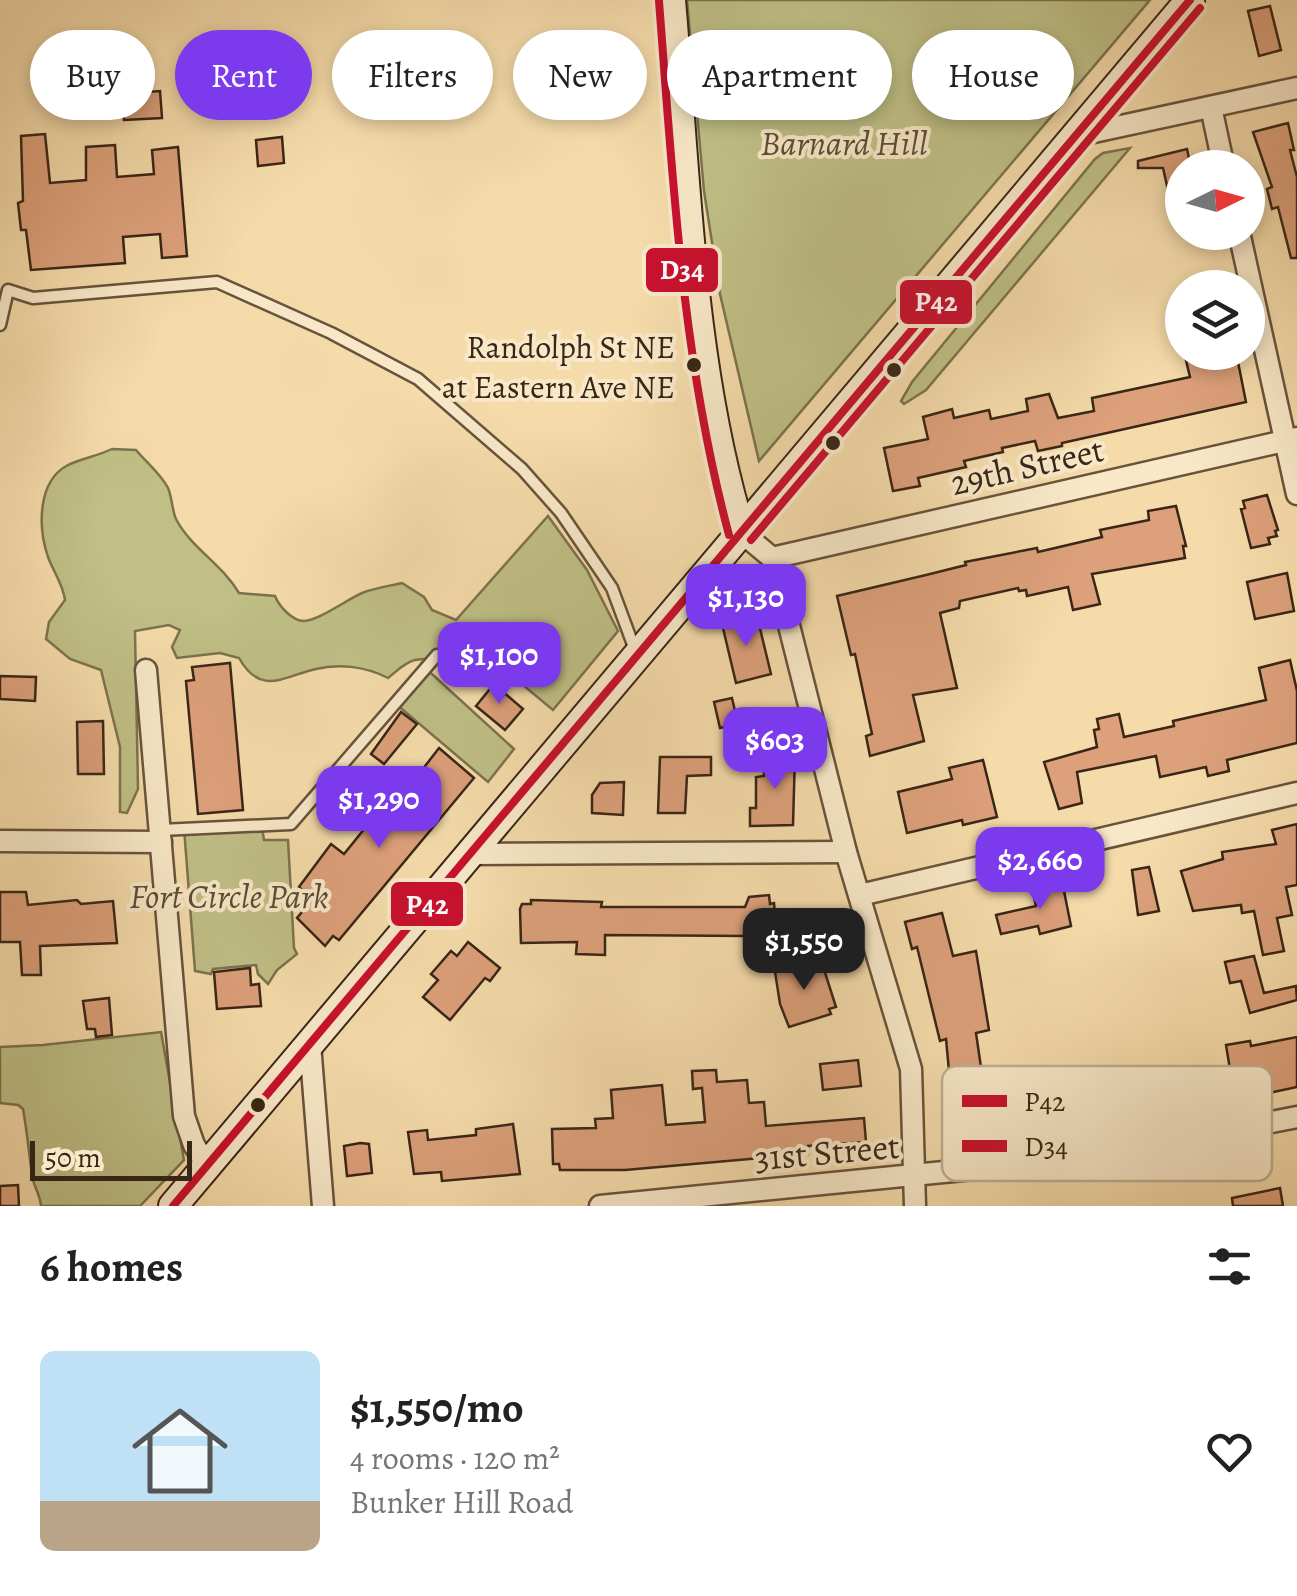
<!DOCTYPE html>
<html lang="en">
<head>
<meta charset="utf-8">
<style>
	:root { --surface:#fff; --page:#f6f6f6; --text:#222; --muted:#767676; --line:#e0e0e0; --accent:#7c3aed }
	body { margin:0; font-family:Alegreya,serif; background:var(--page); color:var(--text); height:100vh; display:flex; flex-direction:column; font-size:38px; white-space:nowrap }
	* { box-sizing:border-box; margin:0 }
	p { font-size:32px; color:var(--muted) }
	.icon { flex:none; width:55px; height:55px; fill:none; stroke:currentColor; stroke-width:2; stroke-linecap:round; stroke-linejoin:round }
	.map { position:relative; height:1206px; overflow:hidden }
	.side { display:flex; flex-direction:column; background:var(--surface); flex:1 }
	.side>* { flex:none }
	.hud { position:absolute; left:30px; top:30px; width:1238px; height:90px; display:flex; gap:20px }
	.needle { width:65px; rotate:85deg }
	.fabs { position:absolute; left:1165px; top:150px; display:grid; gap:20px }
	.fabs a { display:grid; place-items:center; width:100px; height:100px; border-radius:50%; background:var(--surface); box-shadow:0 5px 15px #0003; font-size:50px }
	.scale { position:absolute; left:30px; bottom:25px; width:162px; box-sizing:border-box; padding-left:10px; border:5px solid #392617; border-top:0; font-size:28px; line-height:35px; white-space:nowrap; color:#392617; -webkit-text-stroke:8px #f8e8c8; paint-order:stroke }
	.price { position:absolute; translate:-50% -85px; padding:0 22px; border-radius:20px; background:var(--accent); color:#fff; font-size:32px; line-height:65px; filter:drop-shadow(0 2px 5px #0008) }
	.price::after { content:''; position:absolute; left:50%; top:60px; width:30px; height:22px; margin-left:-15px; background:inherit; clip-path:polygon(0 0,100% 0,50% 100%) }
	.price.active { background:#222; color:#fff }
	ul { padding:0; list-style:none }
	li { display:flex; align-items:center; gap:30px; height:250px; padding:0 40px }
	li+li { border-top:2px solid var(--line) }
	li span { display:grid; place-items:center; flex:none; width:280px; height:200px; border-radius:15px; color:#555 }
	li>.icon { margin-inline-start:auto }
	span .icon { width:120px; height:120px; fill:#fffc; stroke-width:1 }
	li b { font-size:42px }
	h2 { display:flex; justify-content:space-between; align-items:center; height:120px; padding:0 40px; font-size:42px }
	.tag { padding:0 35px; border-radius:45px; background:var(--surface); box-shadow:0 5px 15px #0003; font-size:35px; line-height:90px }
	.tag.active { background:var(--accent); color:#fff }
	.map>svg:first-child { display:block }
</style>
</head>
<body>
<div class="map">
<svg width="1297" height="1206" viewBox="0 0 1297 1206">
	<rect width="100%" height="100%" fill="#f5dbaa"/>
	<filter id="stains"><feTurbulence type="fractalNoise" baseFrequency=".002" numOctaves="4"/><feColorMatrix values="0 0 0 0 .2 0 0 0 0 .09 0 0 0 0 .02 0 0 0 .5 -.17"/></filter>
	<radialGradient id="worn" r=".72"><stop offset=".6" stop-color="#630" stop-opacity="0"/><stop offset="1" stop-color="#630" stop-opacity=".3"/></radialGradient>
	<g fill="#bfbf86" stroke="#7c724e" stroke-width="2.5">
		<polygon points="687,0 1150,0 759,461 720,294 704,191"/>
		<polygon points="1130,148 926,390 904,404 901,401 912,382 1095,159 1103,153"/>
		<path d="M112,449l24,1c10,12 25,24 32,38 4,9 4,22 8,31 15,29 46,45 63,74l36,3c4,10 17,25 29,25 14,0 44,-22 58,-28 12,-5 27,-7 40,-10l22,14 8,13 24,10 92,-104 39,54 31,61 -65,79 -76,-63c-20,15 -39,9 -62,13 -10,2 -19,12 -27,18 -21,-11 -48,-15 -72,-9 -32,7 -55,28 -77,-11l-19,-5 -43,5 -5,-11 8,-17 -11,-5 -34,6 3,158 -11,24 -7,-1v-65l-19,-77 -31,-11 -24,-20 3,-17 16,-22c-2,-16 -12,-29 -17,-43 -10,-29 -11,-76 20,-92 11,-6 30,-9 44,-16z"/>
		<polygon points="421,664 514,749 488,782 396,704"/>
		<polygon points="184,828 262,828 264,840 288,840 294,948 297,954 277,970 268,984 258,974 256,965 213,969 211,974 195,971"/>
		<path d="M161,1032l23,128 -44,46h-99c-1,-13 -8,-20 -9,-31 -3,-22 -5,-44 -9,-66l-5,-4 -18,-2v-56l43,-2z"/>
	</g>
	<g fill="#dca07a" stroke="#392617" stroke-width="2.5">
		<polygon points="1270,6 1281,50 1259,56 1248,11"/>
		<polygon points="160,91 162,118 124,120 122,94"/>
		<polygon points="1288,123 1294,150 1290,150 1297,177 1297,258 1291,258 1278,207 1272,209 1267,189 1272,187 1253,132"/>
		<polygon points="45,134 50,183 86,180 86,147 115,145 117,177 154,174 152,150 178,147 187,256 162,258 160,234 123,237 125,263 31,270 26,230 21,230 18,203 23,201 21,136"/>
		<polygon points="282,137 284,163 258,166 256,140"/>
		<polygon points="1187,149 1191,168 1182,168 1182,220 1175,221 1163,168 1138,168 1138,161"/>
		<polygon points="1184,352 1236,352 1246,402 1062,443 1062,446 1038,451 1035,441 1002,448 1003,452 964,461 966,467 918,478 920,486 893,491 884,448 928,439 923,417 952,409 954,418 989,410 991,419 1028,411 1026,399 1049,394 1058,418 1094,411 1092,398 1190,377"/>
		<polygon points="1267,495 1278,530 1275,531 1277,536 1268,538 1270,544 1251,548 1241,509 1245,508 1243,501"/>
		<polygon points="1176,506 1186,546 1183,546 1185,558 1092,574 1100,604 1073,610 1068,587 1027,596 1026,590 1019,591 1018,588 960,601 959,608 940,613 957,688 913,695 924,741 870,756 866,736 872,734 855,654 851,655 837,596 926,575 966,565 965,562 1037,548 1038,552 1102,537 1100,530 1149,520 1148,511"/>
		<polygon points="1287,573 1294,611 1255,619 1247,582"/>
		<polygon points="757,616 771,674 736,683 722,624"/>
		<polygon points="1290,660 1297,691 1297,743 1227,760 1229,771 1208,776 1206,767 1160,777 1156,756 1077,772 1082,803 1059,809 1044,762 1097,747 1094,730 1099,729 1097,719 1119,714 1124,737 1174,726 1173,721 1266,700 1259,668"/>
		<polygon points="230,663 243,810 198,814 186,681 194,680 192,667"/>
		<polygon points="0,676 36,677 35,701 0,699"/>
		<polygon points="494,684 523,709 505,730 476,706"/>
		<polygon points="732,698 738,724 720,728 714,702"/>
		<polygon points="401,712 417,724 384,764 371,754"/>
		<polygon points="103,721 104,774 78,774 77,722"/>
		<polygon points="439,748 474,778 339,940 333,936 325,946 297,918 312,900 299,887 331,844 344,854 370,822 378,827"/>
		<polygon points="795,754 793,825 750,826 750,808 756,808 756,777 764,776 764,755"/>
		<polygon points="660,757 711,757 711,775 687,776 685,813 658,813"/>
		<polygon points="983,760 997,817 963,825 962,820 907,833 898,792 952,779 949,768"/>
		<polygon points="624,782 623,815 592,813 592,795 600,783"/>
		<polygon points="1297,824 1297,885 1286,887 1292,915 1277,918 1284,951 1263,955 1254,911 1242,913 1241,905 1193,911 1181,871 1223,859 1222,852 1276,844 1272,830"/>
		<polygon points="1149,867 1159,911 1138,915 1132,870"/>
		<polygon points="1062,881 1071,926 1040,934 1038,926 1001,934 996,915 1036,906 1033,893 1037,892 1036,888"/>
		<polygon points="0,892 26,892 28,905 77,900 81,904 113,901 117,943 40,946 41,975 22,975 20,942 0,942"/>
		<polygon points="769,895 770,904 774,903 777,939 748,941 747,936 605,935 605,955 576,954 577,942 521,943 520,909 522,904 531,904 531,900 602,902 601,907 745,907 749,897"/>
		<polygon points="942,913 953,956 976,951 989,1030 976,1033 986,1102 1025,1103 1022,1086 1089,1076 1091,1086 1138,1076 1146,1109 1132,1112 1134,1119 1101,1127 1033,1138 1032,1130 971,1133 970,1130 951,1128 948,1123 947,1103 952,1103 946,1039 940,1041 917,947 912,949 905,922"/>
		<polygon points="468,942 500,968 490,981 485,978 450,1020 423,997 438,980 431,974 451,951 457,956"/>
		<polygon points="1254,956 1264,993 1296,986 1297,1000 1250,1013 1241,981 1230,983 1225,962"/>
		<polygon points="821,960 836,1007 829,1009 831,1014 789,1027 780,1004 775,972"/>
		<polygon points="250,968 251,985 259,984 261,1006 217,1009 214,972"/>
		<polygon points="109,998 112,1035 96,1037 95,1029 87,1029 83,1001"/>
		<polygon points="1297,1037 1297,1087 1235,1100 1226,1045 1250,1041 1251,1046"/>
		<polygon points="858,1060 861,1086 823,1090 820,1064"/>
		<polygon points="716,1070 717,1082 747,1080 749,1103 764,1102 766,1126 864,1118 866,1142 808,1146 808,1154 625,1170 560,1170 559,1164 553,1164 552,1129 596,1128 595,1119 613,1118 611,1090 662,1085 666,1125 705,1122 702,1088 693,1089 692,1071"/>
		<polygon points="513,1124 520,1174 442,1181 441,1172 414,1174 408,1132 427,1130 428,1140 476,1135 476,1129"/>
		<polygon points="360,1143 369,1144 372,1173 347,1176 344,1146"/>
		<polygon points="18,1185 19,1206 0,1206 0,1186"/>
		<polygon points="1280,1188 1283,1206 1233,1206 1232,1198"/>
	</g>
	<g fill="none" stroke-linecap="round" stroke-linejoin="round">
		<defs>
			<g id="lane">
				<polyline points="0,325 8,290 33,298 217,282 331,333 418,379 522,469 561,513 612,588 635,650"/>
				<polyline points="161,830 291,824 437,655"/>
			</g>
			<g id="street">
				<polyline points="1211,107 1224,168"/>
				<polyline points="1075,136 1297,88"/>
				<polyline points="1239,232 1297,494"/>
				<polyline points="741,532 772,558 846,852 911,1069 915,1206"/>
				<polyline points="772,558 1297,438"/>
				<polyline points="146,670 184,1116 194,1145 207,1165"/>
				<polyline points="0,841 161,842"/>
				<polyline points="470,854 846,852"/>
				<polyline points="860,895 1297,793"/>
				<polyline points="310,1044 323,1206"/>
				<polyline points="600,1206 1095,1157 1297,1117"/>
			</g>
			<g id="secondary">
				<path d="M671,0c15,173 19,367 70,532"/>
				<polyline points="173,1206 1190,0"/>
			</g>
		</defs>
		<use href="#lane" stroke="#68533c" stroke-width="15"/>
		<use href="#street" stroke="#68533c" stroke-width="25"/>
		<use href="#secondary" stroke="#392617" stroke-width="32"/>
		<use href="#lane" stroke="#f8e8c8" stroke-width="10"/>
		<use href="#street" stroke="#f8e8c8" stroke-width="20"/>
		<use href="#secondary" stroke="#f8e8c8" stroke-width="28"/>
		<defs>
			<polyline id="bus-1" points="173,1206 1190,0"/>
			<g id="bus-2">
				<path d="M659,1c14,180 23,359 70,534"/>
				<polyline points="751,540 1200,8"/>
			</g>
		</defs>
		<use href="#bus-1" stroke="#f8e8c8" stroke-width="15"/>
		<use href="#bus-2" stroke="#f8e8c8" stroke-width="15"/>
		<use href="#bus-1" stroke="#c8102e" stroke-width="8"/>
		<use href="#bus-2" stroke="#c8102e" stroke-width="8"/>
	</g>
	<g fill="#392617" stroke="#f8e8c8" stroke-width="4">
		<circle cx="694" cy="365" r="9"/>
		<circle cx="894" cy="370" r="9"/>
		<circle cx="833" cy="443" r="9"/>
		<circle cx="258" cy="1105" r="9"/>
	</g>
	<g text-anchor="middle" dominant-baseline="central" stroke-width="8" stroke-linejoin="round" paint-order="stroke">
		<g font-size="32" fill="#392617" stroke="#f8e8c8" text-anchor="end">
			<text x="675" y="347">Randolph St NE<tspan x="675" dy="40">at Eastern Ave NE</tspan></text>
		</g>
		<g font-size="35" font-style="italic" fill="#5a4c33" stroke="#f8e8c8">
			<text x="844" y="143">Barnard Hill</text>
			<text x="229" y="896">Fort Circle Park</text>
		</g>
		<g font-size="35" fill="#392617" stroke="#f8e8c8">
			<text transform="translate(1027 466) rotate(-13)">29th Street</text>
			<text transform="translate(827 1152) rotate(-5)">31st Street</text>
		</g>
	</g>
	<rect x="942" y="1066" width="330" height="115" rx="15" fill="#f8e8c8" stroke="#bfae93" stroke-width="2.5"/>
	<rect x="962" y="1095" width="45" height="12" fill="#c8102e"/>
	<rect x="962" y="1140" width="45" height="12" fill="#c8102e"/>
	<g font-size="28" fill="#392617">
		<text x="1024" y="1111">P42</text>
		<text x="1024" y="1156">D34</text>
	</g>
	<g stroke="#f8e8c8" stroke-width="4">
		<rect x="644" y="246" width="76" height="48" rx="10" fill="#c8102e"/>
		<rect x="898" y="278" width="76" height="48" rx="10" fill="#c8102e"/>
		<rect x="389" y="880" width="76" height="48" rx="10" fill="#c8102e"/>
	</g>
	<g font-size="28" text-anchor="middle" font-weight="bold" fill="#fff">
		<text x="682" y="279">D34</text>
		<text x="936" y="311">P42</text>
		<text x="427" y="914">P42</text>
	</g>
	<rect width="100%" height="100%" filter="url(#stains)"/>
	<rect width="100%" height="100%" fill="url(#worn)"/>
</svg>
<div class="fabs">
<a><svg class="needle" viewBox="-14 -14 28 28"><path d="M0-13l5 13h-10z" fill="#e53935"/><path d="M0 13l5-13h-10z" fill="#767676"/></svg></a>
<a><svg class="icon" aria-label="layers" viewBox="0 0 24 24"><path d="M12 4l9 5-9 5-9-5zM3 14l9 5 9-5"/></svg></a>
</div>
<div class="scale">50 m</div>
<b class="price" style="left:746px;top:649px">$1,130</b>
<b class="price" style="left:499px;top:707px">$1,100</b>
<b class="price" style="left:775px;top:792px">$603</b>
<b class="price" style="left:379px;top:851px">$1,290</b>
<b class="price" style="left:1040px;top:912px">$2,660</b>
<b class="price active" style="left:804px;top:993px">$1,550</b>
<div class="hud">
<a class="tag">Buy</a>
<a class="tag active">Rent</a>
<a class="tag">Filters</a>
<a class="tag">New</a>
<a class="tag">Apartment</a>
<a class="tag">House</a>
</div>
</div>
<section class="side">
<h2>6 homes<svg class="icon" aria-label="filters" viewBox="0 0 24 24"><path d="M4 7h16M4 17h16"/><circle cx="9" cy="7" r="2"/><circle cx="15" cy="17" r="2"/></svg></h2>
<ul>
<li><span style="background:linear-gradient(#bfe0f5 75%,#b9a48a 0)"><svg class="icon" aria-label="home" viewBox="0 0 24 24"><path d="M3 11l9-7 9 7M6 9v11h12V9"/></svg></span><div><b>$1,550/mo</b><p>4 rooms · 120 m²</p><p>Bunker Hill Road</p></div><svg class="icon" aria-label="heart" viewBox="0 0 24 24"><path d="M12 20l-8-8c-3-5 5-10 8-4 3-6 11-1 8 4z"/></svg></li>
</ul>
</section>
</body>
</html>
